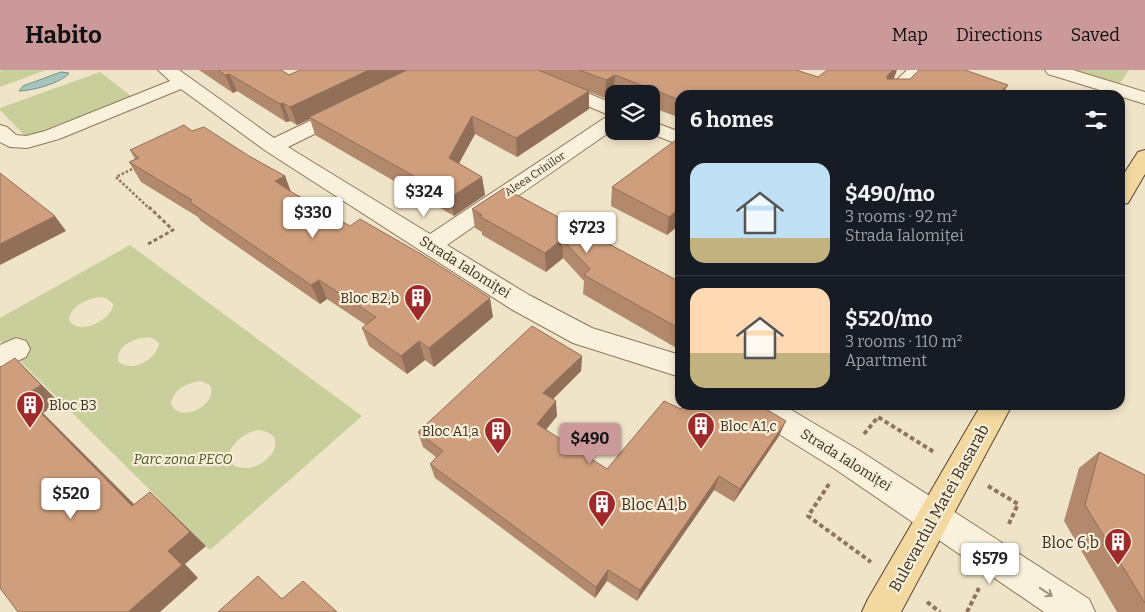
<!DOCTYPE html>
<html lang="en">
<head>
<meta charset="utf-8">
<style>
	:root { --surface:#171b24; --page:#20242c; --text:#f1f3f6; --muted:#9ea1a6; --line:#363941; --accent:#cc999b }
	body { margin:0; font-family:Bitter,serif; background:var(--page); color:var(--text); height:100vh; display:flex; flex-direction:column; font-size:19px; white-space:nowrap }
	* { box-sizing:border-box; margin:0 }
	p { font-size:16px; color:var(--muted) }
	.icon { flex:none; width:28px; height:28px; fill:none; stroke:currentColor; stroke-width:2; stroke-linecap:round; stroke-linejoin:round }
	.map { position:relative; flex:1; overflow:hidden }
	.panel { position:absolute; left:675px; top:20px; width:450px; height:320px; display:flex; flex-direction:column; background:var(--surface); border-radius:15px; box-shadow:0 2px 8px #0003 }
	.panel>* { flex:none }
	.buttons { position:absolute; left:605px; top:15px; display:grid; gap:10px }
	.buttons a { display:grid; place-items:center; width:55px; height:55px; border-radius:10px; background:var(--surface); box-shadow:0 2px 8px #0003; font-size:25px }
	.price { position:absolute; translate:-50% -42px; padding:0 11px; border-radius:5px; background:#fff; color:#222; font-size:16px; line-height:32px; filter:drop-shadow(0 1px 2px #0008) }
	.price::after { content:''; position:absolute; left:50%; top:30px; width:15px; height:11px; margin-left:-8px; background:inherit; clip-path:polygon(0 0,100% 0,50% 100%) }
	.price.on { background:var(--accent); color:#111 }
	ul { padding:0; list-style:none }
	li { display:flex; align-items:center; gap:15px; height:125px; padding:0 15px }
	li+li { border-top:1px solid var(--line) }
	li span { display:grid; place-items:center; flex:none; width:140px; height:100px; border-radius:15px; color:#555 }
	li>.icon { margin-inline-start:auto }
	span .icon { width:60px; height:60px; fill:#fffc; stroke-width:1 }
	li b { font-size:21px }
	h2 { display:flex; justify-content:space-between; align-items:center; height:60px; padding:0 15px; font-size:21px }
	header { display:flex; align-items:center; gap:30px; box-sizing:border-box; height:70px; padding:0 25px; background:var(--accent); color:#111 }
	header strong { font-size:24px }
	nav { display:flex; gap:28px; margin-inline-start:auto; font-size:18px }
	.map>svg:first-child { display:block }
</style>
</head>
<body>
<header>
<strong>Habito</strong>
<nav><a>Map</a><a>Directions</a><a>Saved</a></nav>
</header>
<div class="map">
<svg width="1145" height="542" viewBox="0 0 1145 542">
	<rect width="100%" height="100%" fill="#f0e4c8"/>
	<g fill="#c9cf9b" fill-rule="evenodd">
		<polygon points="4,0 46,0 0,17 0,1"/>
		<polygon points="1054,0 1129,0 1116,19"/>
		<polygon points="100,2 131,26 26,67 0,40 0,38"/>
		<path d="M130,175l232,171 -152,134 -210,-209v-23zM100,227l6,1 7,6c0,17 -38,33 -44,15 3,-14 18,-20 31,-22zM141,268c8,-1 14,-1 18,6 -3,16 -28,30 -41,17 -1,-14 12,-20 23,-23zM200,311l10,4c9,21 -32,40 -39,18 3,-14 16,-20 29,-22zM259,360c34,5 8,40 -15,38 -29,-2 -11,-34 15,-38z"/>
	</g>
	<path fill="#a9c4bc" stroke="#6f938a" d="M61,2l8,1c-7,10 -38,18 -50,18l4,-5z"/>
	<g fill="none" stroke-linecap="round" stroke-linejoin="round">
		<defs>
			<g id="minor">
				<polygon points="158,0 179,0 274,68 339,37 346,35 353,37 356,41 353,45 288,77 430,164 609,45 511,4 508,0 532,0 614,34 614,59 447,175 529,225 592,258 680,285 680,307 573,273 511,239 266,81 181,19 59,69 27,78 10,77 0,72 0,55 7,57 16,65 26,66 45,61 170,11"/>
				<polygon points="907,0 927,0 901,25 881,25"/>
				<polygon points="1045,0 1073,0 1145,22 1145,34 1048,4"/>
				<polygon points="651,51 680,62 680,75 644,61 651,61"/>
				<polygon points="16,268 26,271 30,279 26,287 0,299 0,275"/>
				<polygon points="743,335 783,335 857,379 1089,529 1095,542 1044,542 835,399 747,344"/>
			</g>
			<g id="major">
				<polygon points="1145,80 1145,104 1128,133 1120,135 1120,110 1138,82"/>
				<polygon points="981,335 1012,335 901,542 862,542 868,529"/>
			</g>
		</defs>
		<use href="#minor" stroke="#8d765c" stroke-width="2"/>
		<use href="#major" stroke="#5b4430" stroke-width="2"/>
		<polyline stroke="#8d765c" stroke-width="2.5" stroke-dasharray="2.5 2" stroke-linecap="butt" points="136,97 116,107 150,139"/>
		<polyline stroke="#8d765c" stroke-width="3" stroke-dasharray="4 2.5" stroke-linecap="butt" points="148,174 173,160 149,137"/>
		<g stroke="#8d765c" stroke-width="4" stroke-dasharray="4.5 3" stroke-linecap="butt">
			<polyline points="864,364 878,347 934,382"/>
			<polyline points="829,414 808,446 871,492"/>
			<polyline points="988,416 1018,434 1008,456"/>
			<polyline points="927,532 940,542"/>
			<polyline points="967,542 979,518"/>
		</g>
		<use href="#minor" fill="#faf1dc" fill-rule="evenodd"/>
		<use href="#major" fill="#f3d9a0" fill-rule="evenodd"/>
	</g>
	<g fill="#b2896c">
		<polygon points="199,0 281,0 289,5 300,0 796,0 818,7 893,9 1008,15 1002,25 680,25 680,48 651,37 651,24 618,24 614,22 605,28 589,22 589,39 517,87 475,64 459,93 482,107 485,125 454,146 315,65 310,49 297,55 290,51 286,52 237,21 233,23"/>
		<polygon points="192,61 249,86 285,106 291,122 493,247 434,297 425,290 407,304 369,276 362,258 366,255 327,229 320,234 201,151 198,147 141,112 129,92 135,89 130,80"/>
		<polygon points="680,67 680,154 667,165 611,136 612,117"/>
		<polygon points="504,118 680,212 680,280 583,224 584,211 563,188 546,202 482,165 482,162 475,158 472,139"/>
		<polygon points="582,286 581,301 553,329 557,346 546,360 607,399 681,339 779,366 734,432 714,420 637,531 607,511 595,528 435,408 430,394 436,387 423,377 418,362"/>
		<polygon points="1099,382 1145,405 1145,542 1117,542 1064,451 1079,398"/>
	</g>
	<g fill="#916f58">
		<polygon points="369,0 410,0 309,47 310,49 297,55 290,37"/>
		<polygon points="893,0 897,0 893,11 880,24 887,6"/>
		<polygon points="229,4 237,21 233,23 225,5"/>
		<polygon points="615,5 614,22 605,28 606,10"/>
		<polygon points="1008,15 1002,25 997,25"/>
		<polygon points="589,21 589,39 517,87 516,68"/>
		<polygon points="283,33 290,51 286,52 280,34"/>
		<polygon points="472,46 475,64 452,106 449,88"/>
		<polygon points="285,106 292,125 275,111"/>
		<polygon points="482,107 485,125 454,146 451,127"/>
		<polygon points="680,138 680,154 667,165 669,147"/>
		<polygon points="55,146 66,161 0,195 0,174"/>
		<polygon points="562,169 563,188 546,202 545,183"/>
		<polygon points="319,210 327,229 320,234 311,215"/>
		<polygon points="490,228 493,247 434,297 429,278"/>
		<polygon points="419,271 425,290 407,304 401,286"/>
		<polygon points="582,286 581,301 544,338 543,323"/>
		<polygon points="15,288 59,332 43,343 150,450 132,436 24,326"/>
		<polygon points="556,331 557,346 538,369 537,354"/>
		<polygon points="786,351 779,366 734,432 740,419"/>
		<polygon points="719,406 714,420 637,531 640,520"/>
		<polygon points="150,422 166,437 206,476 185,494 198,508 160,542 128,542"/>
		<polygon points="608,500 607,511 595,528 596,517"/>
	</g>
	<g fill="#cf9f7d" stroke="#916f58">
		<polygon points="218,0 281,0 289,5 300,0 369,0 290,37 283,33 280,34 229,4 225,5"/>
		<polygon points="407,0 538,0 589,21 516,68 472,46 449,88 482,107 451,127 309,47"/>
		<polygon points="579,0 796,0 818,7 827,0 893,0 887,6 887,9 910,9 919,0 965,0 1008,15 997,25 680,25 680,30 615,5 606,10"/>
		<polygon points="184,55 192,61 204,57 249,86 285,106 275,111 290,121 350,156 360,149 421,184 490,228 429,278 419,271 401,286 362,258 376,247 319,210 311,215 190,132 192,130 129,92 139,88 130,80"/>
		<polygon points="680,67 680,138 669,147 612,117"/>
		<polygon points="0,103 55,146 0,174"/>
		<polygon points="504,118 680,212 680,259 584,205 590,199 562,169 545,183 479,146 482,145 472,139"/>
		<polygon points="532,256 582,286 543,323 556,331 537,354 607,399 664,331 681,339 685,335 759,335 786,351 740,419 719,406 640,520 608,500 596,517 430,394 443,381 418,362"/>
		<polygon points="15,288 41,315 24,326 132,436 150,422 190,462 168,481 182,495 128,542 18,542 0,518 0,296 1,297"/>
		<polygon points="1099,382 1145,405 1145,533 1085,435"/>
		<polygon points="258,506 282,529 303,511 337,542 218,542"/>
	</g>
	<defs><path id="oneway-shaft" d="M-6 0H5M1.5-3L5.5 0L1.5 3" fill="none" stroke-width="1.6" stroke-linecap="round" stroke-linejoin="round" transform="scale(1.25)"/></defs>
	<use stroke="#9c907e" href="#oneway-shaft" transform="translate(1046 522) rotate(34)"/>
	<defs>
		<symbol id="building-pin" viewBox="-11 -11 22 30"><path d="M0 17L-7.5 6A9.5 9.5 0 1 1 7.5 6Z" fill="#9e2a2b" stroke="#f7eed8"/><path d="M-4-6H4V6H1V3H-1V6H-4ZM-2.5-4.3h1.7v1.8h-1.7ZM.8-4.3h1.7v1.8H.8ZM-2.5-1h1.7V.8h-1.7ZM.8-1h1.7V.8H.8Z" fill="#fff"/></symbol>
	</defs>
	<g fill-rule="evenodd">
		<use href="#building-pin" x="402" y="212" width="32" height="43"/>
		<use href="#building-pin" x="14" y="319" width="32" height="43"/>
		<use href="#building-pin" x="685" y="340" width="32" height="43"/>
		<use href="#building-pin" x="482" y="345" width="32" height="43"/>
		<use href="#building-pin" x="586" y="418" width="32" height="43"/>
		<use href="#building-pin" x="1102" y="456" width="32" height="43"/>
	</g>
	<g text-anchor="middle" dominant-baseline="central" stroke-width="4.5" stroke-linejoin="round" paint-order="stroke">
		<g font-size="11" fill="#3d2e20" stroke="#f7eed8">
			<text transform="translate(535 104) rotate(-34)">Aleea Crinilor</text>
		</g>
		<g font-size="14" fill="#3d2e20" stroke="#f7eed8">
			<text transform="translate(465 197) rotate(32)">Strada Ialomiței</text>
			<text transform="translate(846 390) rotate(32)">Strada Ialomiței</text>
		</g>
		<g font-size="14" fill="#3d2e20" stroke="#f7eed8" text-anchor="end">
			<text x="399" y="228">Bloc B2,b</text>
			<text x="49" y="335" text-anchor="start">Bloc B3</text>
			<text x="720" y="356" text-anchor="start">Bloc A1,c</text>
			<text x="479" y="361">Bloc A1,a</text>
		</g>
		<g font-size="14" font-style="italic" fill="#4d5a26" stroke="#f7eed8">
			<text x="183" y="389">Parc zona PECO</text>
		</g>
		<g font-size="16" fill="#3d2e20" stroke="#f7eed8" text-anchor="start">
			<text x="621" y="434">Bloc A1,b</text>
			<text x="1099" y="472" text-anchor="end">Bloc 6,b</text>
		</g>
		<g font-size="16" fill="#3d2e20" stroke="#f7eed8">
			<text transform="translate(939 438) rotate(-61)">Bulevardul Matei Basarab</text>
		</g>
	</g>
</svg>
<div class="buttons">
<a><svg class="icon" aria-label="layers" viewBox="0 0 24 24"><path d="M12 4l9 5-9 5-9-5zM3 14l9 5 9-5"/></svg></a>
</div>
<b class="price" style="left:424px;top:148px">$324</b>
<b class="price" style="left:313px;top:169px">$330</b>
<b class="price" style="left:587px;top:184px">$723</b>
<b class="price on" style="left:590px;top:395px">$490</b>
<b class="price" style="left:71px;top:450px">$520</b>
<b class="price" style="left:990px;top:515px">$579</b>
<section class="panel">
<h2>6 homes<svg class="icon" aria-label="filters" viewBox="0 0 24 24"><path d="M4 7h16M4 17h16"/><circle cx="9" cy="7" r="2"/><circle cx="15" cy="17" r="2"/></svg></h2>
<ul>
<li><span style="background:linear-gradient(#bfe0f5 75%,#c2b280 0)"><svg class="icon" aria-label="home" viewBox="0 0 24 24"><path d="M3 11l9-7 9 7M6 9v11h12V9"/></svg></span><div><b>$490/mo</b><p>3 rooms · 92 m²</p><p>Strada Ialomiței</p></div></li>
<li><span style="background:linear-gradient(#ffd9b3 65%,#c2b280 0)"><svg class="icon" aria-label="home" viewBox="0 0 24 24"><path d="M3 11l9-7 9 7M6 9v11h12V9"/></svg></span><div><b>$520/mo</b><p>3 rooms · 110 m²</p><p>Apartment</p></div></li>
</ul>
</section>
</div>
</body>
</html>
